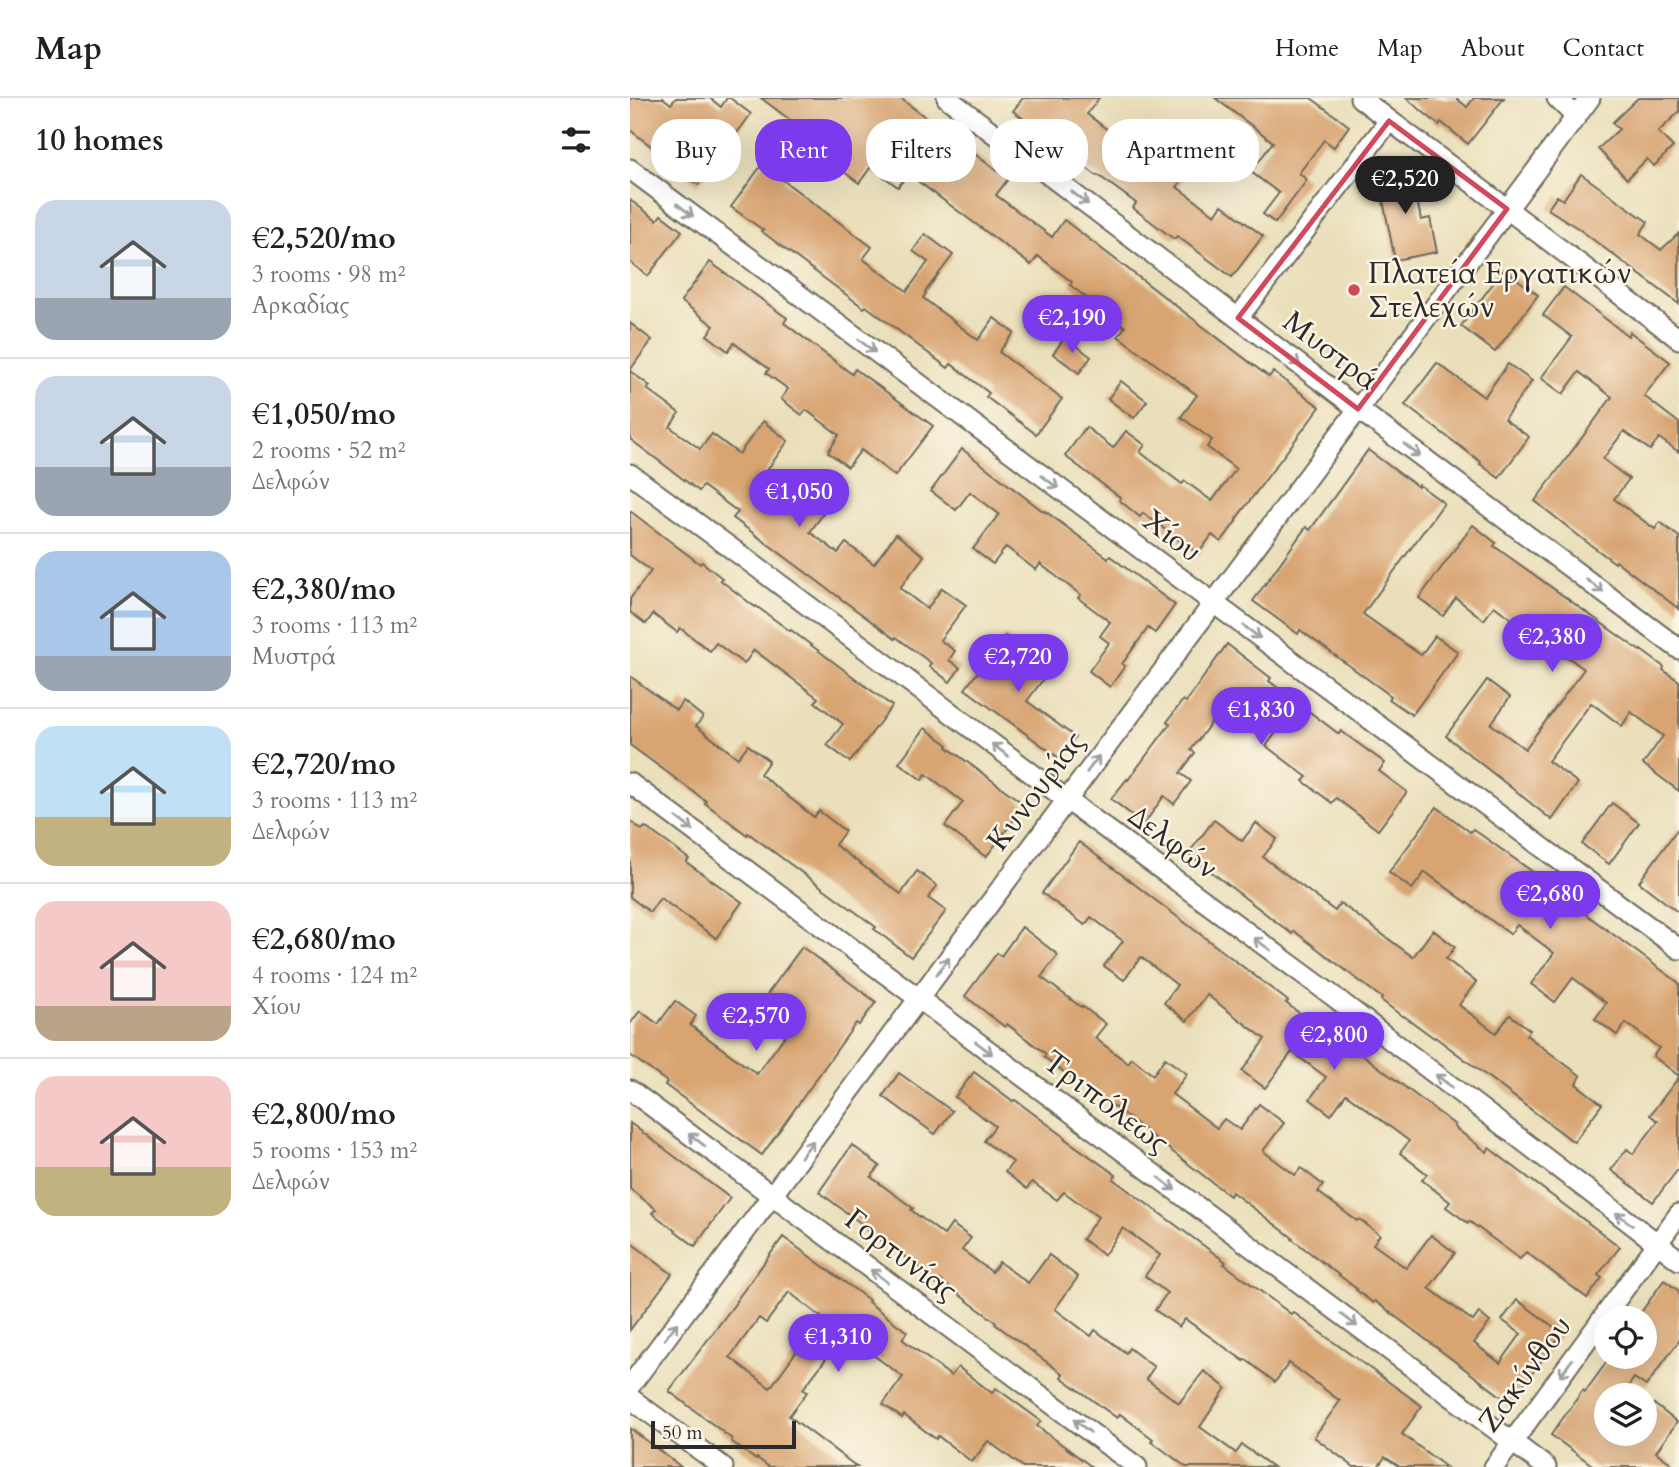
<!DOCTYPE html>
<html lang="en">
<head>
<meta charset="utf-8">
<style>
	:root { --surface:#fff; --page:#f6f6f6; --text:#202124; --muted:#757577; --line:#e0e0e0; --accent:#7c3aed }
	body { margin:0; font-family:Cardo,serif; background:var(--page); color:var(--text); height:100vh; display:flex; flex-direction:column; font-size:26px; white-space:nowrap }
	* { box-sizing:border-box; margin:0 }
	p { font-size:23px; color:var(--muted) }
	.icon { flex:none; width:38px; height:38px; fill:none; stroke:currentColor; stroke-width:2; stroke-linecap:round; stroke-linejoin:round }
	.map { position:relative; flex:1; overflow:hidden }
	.sheet { display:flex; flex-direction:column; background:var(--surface); width:630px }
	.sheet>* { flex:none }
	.top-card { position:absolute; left:21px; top:21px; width:665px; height:63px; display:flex; gap:14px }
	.buttons { position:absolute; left:964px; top:1208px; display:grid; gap:14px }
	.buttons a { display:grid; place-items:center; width:63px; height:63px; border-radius:50%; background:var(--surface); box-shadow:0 7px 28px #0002; font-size:35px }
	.scale { position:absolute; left:21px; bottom:18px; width:145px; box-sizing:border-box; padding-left:7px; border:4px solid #2b2b2b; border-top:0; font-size:19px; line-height:24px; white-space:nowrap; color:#2b2b2b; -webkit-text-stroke:5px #fcf5e5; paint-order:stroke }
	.price { position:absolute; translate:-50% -60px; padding:0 16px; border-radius:24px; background:var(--accent); color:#fff; font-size:23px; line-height:46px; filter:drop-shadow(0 2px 4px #0008) }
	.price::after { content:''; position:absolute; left:50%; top:42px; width:21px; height:16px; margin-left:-10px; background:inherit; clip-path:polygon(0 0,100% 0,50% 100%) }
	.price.active { background:#222; color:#fff }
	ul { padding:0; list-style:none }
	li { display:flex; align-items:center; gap:21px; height:175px; padding:0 35px }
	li+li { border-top:2px solid var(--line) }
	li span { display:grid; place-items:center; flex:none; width:196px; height:140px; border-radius:21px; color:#555 }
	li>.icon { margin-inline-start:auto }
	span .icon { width:84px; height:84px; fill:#fffc; stroke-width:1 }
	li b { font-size:30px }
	h2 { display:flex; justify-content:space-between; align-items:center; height:84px; padding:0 35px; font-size:30px }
	.tag { padding:0 24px; border-radius:28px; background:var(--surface); box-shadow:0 7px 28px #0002; font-size:24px; line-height:63px }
	.tag.active { background:var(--accent); color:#fff }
	header { display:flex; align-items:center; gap:42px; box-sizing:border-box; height:98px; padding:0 35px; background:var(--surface); border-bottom:2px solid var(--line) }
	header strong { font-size:33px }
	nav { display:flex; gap:38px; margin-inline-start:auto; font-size:24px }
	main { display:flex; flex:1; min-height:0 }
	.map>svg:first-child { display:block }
</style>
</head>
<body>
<header>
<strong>Map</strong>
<nav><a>Home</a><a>Map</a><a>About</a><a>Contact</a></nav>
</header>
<main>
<section class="sheet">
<h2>10 homes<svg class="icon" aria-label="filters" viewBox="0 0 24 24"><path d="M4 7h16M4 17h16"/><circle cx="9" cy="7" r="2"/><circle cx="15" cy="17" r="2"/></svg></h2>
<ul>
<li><span style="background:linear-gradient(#c9d6e8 70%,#9aa5b1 0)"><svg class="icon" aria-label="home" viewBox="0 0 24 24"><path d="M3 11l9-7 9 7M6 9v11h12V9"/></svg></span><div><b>€2,520/mo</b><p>3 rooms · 98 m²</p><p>Αρκαδίας</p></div></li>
<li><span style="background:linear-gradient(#c9d6e8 65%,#9aa5b1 0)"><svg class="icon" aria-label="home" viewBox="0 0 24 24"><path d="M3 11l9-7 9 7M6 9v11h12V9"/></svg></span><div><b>€1,050/mo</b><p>2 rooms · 52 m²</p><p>Δελφών</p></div></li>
<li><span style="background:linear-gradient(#a9c7e8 75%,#9aa5b1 0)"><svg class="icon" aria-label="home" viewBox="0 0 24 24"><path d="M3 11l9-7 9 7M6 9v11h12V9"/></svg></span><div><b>€2,380/mo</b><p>3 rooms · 113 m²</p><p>Μυστρά</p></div></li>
<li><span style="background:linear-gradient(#bfe0f5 65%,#c2b280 0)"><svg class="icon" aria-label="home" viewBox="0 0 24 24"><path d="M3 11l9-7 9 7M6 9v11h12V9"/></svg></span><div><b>€2,720/mo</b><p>3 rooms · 113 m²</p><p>Δελφών</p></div></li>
<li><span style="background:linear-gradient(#f6c9c9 75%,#b9a48a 0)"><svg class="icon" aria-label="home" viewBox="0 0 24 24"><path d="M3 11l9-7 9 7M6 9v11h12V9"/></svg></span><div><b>€2,680/mo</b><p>4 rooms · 124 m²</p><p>Χίου</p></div></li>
<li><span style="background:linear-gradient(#f6c9c9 65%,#c2b280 0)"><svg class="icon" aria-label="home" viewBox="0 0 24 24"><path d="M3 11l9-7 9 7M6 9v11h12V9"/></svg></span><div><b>€2,800/mo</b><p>5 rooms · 153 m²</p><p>Δελφών</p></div></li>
</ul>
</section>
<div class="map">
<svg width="1049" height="1369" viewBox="0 0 1049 1369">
	<rect width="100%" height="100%" fill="#fcf5e5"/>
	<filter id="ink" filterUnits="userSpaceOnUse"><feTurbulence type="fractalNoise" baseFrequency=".0143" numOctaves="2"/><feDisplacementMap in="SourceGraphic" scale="14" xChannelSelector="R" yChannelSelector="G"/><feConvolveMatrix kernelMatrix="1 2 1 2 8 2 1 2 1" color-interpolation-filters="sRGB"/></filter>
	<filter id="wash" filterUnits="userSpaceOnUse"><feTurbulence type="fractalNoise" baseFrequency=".00686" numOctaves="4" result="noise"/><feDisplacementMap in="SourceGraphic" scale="28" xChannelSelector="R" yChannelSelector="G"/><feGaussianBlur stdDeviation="1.57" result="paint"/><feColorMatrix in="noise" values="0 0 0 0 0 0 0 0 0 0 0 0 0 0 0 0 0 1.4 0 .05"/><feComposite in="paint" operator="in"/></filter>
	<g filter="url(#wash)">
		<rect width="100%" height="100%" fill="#eadfba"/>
		<g id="blocks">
			<g fill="#d8a472" fill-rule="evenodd">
				<polygon points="0,0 33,0 41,6 46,0 80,0 91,9 97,0 100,0 121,16 68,87 45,70 47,68 0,32"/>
				<polygon points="131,0 270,0 378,81 366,97 422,139 434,122 639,279 643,274 690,309 606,421 607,422 591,444 582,437 568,456 513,415 510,419 489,402 491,400 435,358 456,329 483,350 496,333 515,347 510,354 552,386 555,383 582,403 606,371 577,349 582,342 551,319 567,297 488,238 495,229 440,187 442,184 408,158 401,167 278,76 268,89 241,69 229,85 190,56 189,57 170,43 176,34"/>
				<polygon points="393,0 469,0 457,16 496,46 502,38 537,64 564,29 583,43 547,89 585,117 592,107 633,138 602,179 547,138 544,141 503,110 506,105 468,77 467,78 447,63 448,61 383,13"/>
				<polygon points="585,0 681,0 719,28 704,49 694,42 669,75 677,82 645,125 633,116 649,95 621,74 643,44"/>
				<polygon points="776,0 826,0 837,9 844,0 874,0 838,46 811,24 809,27"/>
				<polygon points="1008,0 1049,0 1049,14 1028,34 1043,49 1024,68 1017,61 997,81 968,51 989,31 982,25"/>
				<polygon points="134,64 156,80 154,83 242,149 233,161 277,193 298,164 283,153 295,136 323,157 295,194 296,195 293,200 348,242 364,220 384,235 369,254 432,301 406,336 356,299 359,295 321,266 318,270 236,208 234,210 131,133 133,132 101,109"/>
				<polygon points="781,70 791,122 800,120 807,154 765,162 748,77"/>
				<polygon points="951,76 1018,124 1010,136 1031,152 1049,135 1049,206 949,131 918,111 927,98 933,102"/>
				<polygon points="0,102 27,122 31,117 52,133 18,178 0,164"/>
				<polygon points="80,164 157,220 154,225 222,276 225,271 303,328 265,378 231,352 218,369 198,354 209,337 176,312 172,317 151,301 158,291 136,275 139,271 104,245 98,253 77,237 84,228 51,203"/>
				<polygon points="874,171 908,197 865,254 831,228"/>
				<polygon points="934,189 998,238 1000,234 1040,264 1014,298 1049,325 1049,354 1029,340 1020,352 994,333 973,361 999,381 984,401 1025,431 1030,424 1049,439 1049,511 986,463 985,465 954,442 905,403 982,299 949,274 933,296 911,280 942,239 913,217"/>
				<polygon points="0,225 22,242 0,272"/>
				<polygon points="435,239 461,259 449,275 423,256"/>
				<polygon points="807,265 854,299 878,266 902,283 874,321 899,339 869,380 850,366 851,364 775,307"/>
				<polygon points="0,273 20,288 17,291 49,315 40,329 70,351 82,336 109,356 133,323 158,343 123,391 153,413 166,396 193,416 180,434 208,455 216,445 244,466 266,436 294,458 270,490 297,511 312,490 336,507 310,542 325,553 319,562 330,570 320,584 299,568 301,565 266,539 265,541 103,420 108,414 73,388 69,393 0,341"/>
				<polygon points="491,283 517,303 504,320 478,301"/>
				<polygon points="332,351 414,414 415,413 478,460 480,458 545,507 525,535 518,530 492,566 495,568 480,589 459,573 479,545 470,538 480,524 448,500 451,497 410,466 406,472 376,449 363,466 343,451 369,416 340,394 326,412 301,393"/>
				<polygon points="738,352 788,389 789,387 814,405 733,516 791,557 805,538 828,554 782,617 759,601 761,598 670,532 668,536 623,503 676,429 680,432"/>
				<polygon points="0,413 70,466 72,464 92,480 90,482 125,509 126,508 160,533 161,532 262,608 220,664 197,647 213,626 185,604 188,600 124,552 114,566 86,545 80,553 50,530 47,534 23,516 16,526 0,514 0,501 21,473 0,457"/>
				<polygon points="843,427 866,445 864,448 1010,553 1011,552 1034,569 1033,572 1049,583 1049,693 1013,666 1033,638 1001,614 992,628 961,605 947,624 918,663 948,685 922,722 816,638 857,582 880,599 861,626 895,651 954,571 920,546 918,548 864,508 854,522 826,500 813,518 789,500"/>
				<polygon points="375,538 420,572 397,603 445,639 429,660 335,591"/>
				<polygon points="597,546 641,580 639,583 709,636 711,633 755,665 749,673 777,694 748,732 706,700 702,705 673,683 677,679 636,648 651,628 608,596 590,621 586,618 561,652 565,655 550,675 561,683 544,706 534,698 514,726 481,701 497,681 498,682 540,626 537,624 553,602 556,604"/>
				<polygon points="0,578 46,612 53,603 73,619 66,628 108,660 118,647 139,663 130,676 184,719 189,713 215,733 205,747 271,796 287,773 307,788 298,800 316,813 281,859 244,831 246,829 118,735 117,737 75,705 76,703 0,647"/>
				<polygon points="295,630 318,647 317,649 395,707 356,759 315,728 333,704 296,676 292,682 269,665"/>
				<polygon points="982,705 1009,725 979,766 952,746"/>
				<polygon points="807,709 840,734 843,731 928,792 948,807 946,809 1049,885 1049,978 1023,958 1029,950 996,925 987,937 965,921 976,905 943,880 925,904 901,886 924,855 887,827 880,836 795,774 782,791 759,774"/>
				<polygon points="584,722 612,743 626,725 647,741 633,759 705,813 710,805 783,859 803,832 825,849 816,861 846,884 829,907 866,935 880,917 900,932 896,937 951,978 946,986 972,1006 944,1044 805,939 804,940 774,918 773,919 751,902 752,900 664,833 662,836 558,756"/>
				<polygon points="0,723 12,732 15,729 35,743 59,761 56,764 112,804 86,840 30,800 20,814 0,799"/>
				<polygon points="1049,729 1049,815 1009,784"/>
				<polygon points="449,744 658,903 656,905 689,930 692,926 825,1027 824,1029 857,1054 859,1050 990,1149 968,1177 972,1180 957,1200 896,1154 890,1161 839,1123 838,1125 816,1109 820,1104 792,1082 797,1076 770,1055 779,1043 716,996 701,1017 680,1001 696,979 662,954 635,990 612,973 635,941 577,897 557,923 534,905 547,887 511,859 494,882 474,868 493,843 461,819 455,827 412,795"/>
				<polygon points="392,829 428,857 411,879 451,909 452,908 476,926 465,940 498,965 502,960 523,977 535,960 557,976 542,996 587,1030 594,1021 610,1032 629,1006 654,1025 633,1053 665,1077 671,1070 693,1087 688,1094 727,1123 729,1121 750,1137 743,1146 776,1170 801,1137 825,1155 799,1190 843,1223 849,1215 860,1224 844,1245 870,1265 891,1236 872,1222 887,1202 932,1235 880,1305 745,1203 743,1205 726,1192 727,1191 662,1141 663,1140 602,1094 600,1098 461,991 459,993 414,959 416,956 377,926 375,929 335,898 367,855 371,858"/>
				<polygon points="172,849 246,904 229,927 226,925 132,1057 35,987 37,984 0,957 0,926 10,913 28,926 45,903 66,918 60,927 127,976 167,921 136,898"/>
				<polygon points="344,974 383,1003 385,1002 435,1039 434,1040 486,1077 483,1081 596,1164 594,1166 661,1216 663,1214 684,1230 792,1308 772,1336 816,1369 770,1369 755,1359 748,1369 724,1369 684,1339 710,1303 659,1265 645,1284 615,1261 614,1263 555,1221 549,1229 525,1212 537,1195 515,1178 530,1157 493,1130 474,1157 452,1141 468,1119 434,1094 427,1102 402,1084 397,1091 375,1074 383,1064 354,1043 365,1028 325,999"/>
				<polygon points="269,975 322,1013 305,1036 253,998"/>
				<polygon points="1049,979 1049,1070 1023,1104 981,1072 997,1051 1003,1056 1028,1023 1020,1017"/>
				<polygon points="0,1025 100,1100 65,1148 22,1115 26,1111 0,1091"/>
				<polygon points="222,1047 250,1068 241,1079 283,1110 281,1112 314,1137 322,1126 341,1140 332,1152 362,1174 369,1164 398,1185 419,1157 448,1179 425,1211 461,1238 465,1232 496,1255 499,1250 524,1269 516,1281 549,1305 574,1273 596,1290 570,1329 606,1355 612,1347 643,1369 556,1369 521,1343 523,1341 490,1316 487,1320 431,1279 433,1276 365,1226 366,1224 340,1205 310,1182 307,1186 288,1172 290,1170 231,1128 232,1126 189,1094"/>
				<path d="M153,1139l86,63 -1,2 39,30 -5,7 49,37 7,-9 34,26 4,-5 45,33 -4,5 55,41h-69l-35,-26 -16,21 -34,-26 -2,3 -32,-24 -2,3 -19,-14 20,-27 -58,-43 -42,55 4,3 -18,24 68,51h-88l-12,-9 -1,2 -25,-19 1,-2 -63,-48 68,-90h-1zM159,1194l32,25 -51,71 -40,-31 29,-39 7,5z"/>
				<polygon points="0,1144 42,1176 0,1232"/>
				<polygon points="1034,1182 1049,1193 1049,1243 1016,1288 1004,1280 992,1297 976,1297 976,1335 1015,1335 1015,1319 1024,1306 1047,1324 1026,1354 1046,1369 965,1369 921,1337 953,1292 955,1294 981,1258 1015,1258 1015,1220 1007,1220"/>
				<polygon points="0,1330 51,1369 0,1369"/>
			</g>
		</g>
	</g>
	<g filter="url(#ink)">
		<use href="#blocks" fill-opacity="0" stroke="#6e6a5d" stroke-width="2"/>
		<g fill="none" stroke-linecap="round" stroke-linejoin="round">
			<defs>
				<g id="minor">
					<polyline points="317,0 728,311 1049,551"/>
					<polyline points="730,0 1049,241"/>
					<polyline points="927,0 946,19"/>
					<polyline points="0,71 1049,851"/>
					<polyline points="608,220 759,23"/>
					<polyline points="0,376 124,467 437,702 699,895 1049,1162"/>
					<polyline points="0,685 916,1369"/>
					<polyline points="0,992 507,1369"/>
					<polyline points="0,1288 960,0"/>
					<polyline points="0,1300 93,1369"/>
					<polyline points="864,1369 1049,1116"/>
				</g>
			</defs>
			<use href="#minor" stroke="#6e6a5d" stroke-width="23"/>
			<use href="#minor" stroke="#fff" stroke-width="19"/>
		</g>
		<defs><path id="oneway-shaft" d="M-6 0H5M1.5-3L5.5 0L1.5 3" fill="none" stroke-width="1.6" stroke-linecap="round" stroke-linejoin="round" transform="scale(1.75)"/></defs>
		<g stroke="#a0a0a0">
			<use href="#oneway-shaft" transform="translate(450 100) rotate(37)"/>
			<use href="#oneway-shaft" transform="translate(55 112) rotate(37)"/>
			<use href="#oneway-shaft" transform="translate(237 248) rotate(37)"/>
			<use href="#oneway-shaft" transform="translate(662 261) rotate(38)"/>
			<use href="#oneway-shaft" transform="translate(782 352) rotate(37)"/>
			<use href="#oneway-shaft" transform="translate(420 384) rotate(37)"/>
			<use href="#oneway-shaft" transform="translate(965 488) rotate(37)"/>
			<use href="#oneway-shaft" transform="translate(622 534) rotate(37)"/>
			<use href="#oneway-shaft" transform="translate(370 652) rotate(-143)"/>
			<use href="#oneway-shaft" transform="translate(463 666) rotate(-53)"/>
			<use href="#oneway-shaft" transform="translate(55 726) rotate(37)"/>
			<use href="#oneway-shaft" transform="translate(632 846) rotate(-144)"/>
			<use href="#oneway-shaft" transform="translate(313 868) rotate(-53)"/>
			<use href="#oneway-shaft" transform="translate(354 950) rotate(37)"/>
			<use href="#oneway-shaft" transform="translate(814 983) rotate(-143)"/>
			<use href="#oneway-shaft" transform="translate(67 1042) rotate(-143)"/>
			<use href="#oneway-shaft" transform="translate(177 1051) rotate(-53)"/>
			<use href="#oneway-shaft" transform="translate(537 1086) rotate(37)"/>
			<use href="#oneway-shaft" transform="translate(994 1121) rotate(-143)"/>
			<use href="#oneway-shaft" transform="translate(249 1178) rotate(-143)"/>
			<use href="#oneway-shaft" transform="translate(719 1222) rotate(37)"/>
			<use href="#oneway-shaft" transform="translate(41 1233) rotate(-53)"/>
			<use href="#oneway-shaft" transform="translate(936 1270) rotate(126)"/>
			<use href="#oneway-shaft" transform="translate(452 1328) rotate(-143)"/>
		</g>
	</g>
	<path fill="none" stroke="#d1495b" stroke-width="5" stroke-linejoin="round" d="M759,23l118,88 -149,200 -120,-91z"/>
	<circle fill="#d1495b" stroke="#fcf5e5" stroke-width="2.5" cx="724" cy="192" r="7"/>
	<g text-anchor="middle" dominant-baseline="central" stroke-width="5" stroke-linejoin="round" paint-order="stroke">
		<g font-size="30" fill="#2b2b2b" stroke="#fcf5e5" text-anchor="start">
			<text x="738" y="175">Πλατεία Εργατικών<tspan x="738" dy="34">Στελεχών</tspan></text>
		</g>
		<g font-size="30" fill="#2b2b2b" stroke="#fcf5e5">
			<text transform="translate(701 253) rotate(37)">Μυστρά</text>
			<text transform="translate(542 438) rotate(37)">Χίου</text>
			<text transform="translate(406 693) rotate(-53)">Κυνουρίας</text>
			<text transform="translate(543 744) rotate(36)">Δελφών</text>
			<text transform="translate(476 1004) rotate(37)">Τριπόλεως</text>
			<text transform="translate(271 1157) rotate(37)">Γορτυνίας</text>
			<text transform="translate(895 1276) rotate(-54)">Ζακύνθου</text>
		</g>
	</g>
</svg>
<div class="buttons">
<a><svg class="icon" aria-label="locate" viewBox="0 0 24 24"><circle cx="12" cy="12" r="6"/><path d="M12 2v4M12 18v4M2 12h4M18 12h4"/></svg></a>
<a><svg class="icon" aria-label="layers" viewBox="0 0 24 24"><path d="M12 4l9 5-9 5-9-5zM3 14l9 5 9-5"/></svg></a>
</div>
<div class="scale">50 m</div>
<b class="price active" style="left:775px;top:118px">€2,520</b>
<b class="price" style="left:442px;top:257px">€2,190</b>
<b class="price" style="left:169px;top:431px">€1,050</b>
<b class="price" style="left:922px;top:576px">€2,380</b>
<b class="price" style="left:388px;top:596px">€2,720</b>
<b class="price" style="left:631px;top:649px">€1,830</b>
<b class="price" style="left:920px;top:833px">€2,680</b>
<b class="price" style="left:126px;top:955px">€2,570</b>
<b class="price" style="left:704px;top:974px">€2,800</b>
<b class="price" style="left:208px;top:1276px">€1,310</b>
<div class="top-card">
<a class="tag">Buy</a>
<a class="tag active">Rent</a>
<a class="tag">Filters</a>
<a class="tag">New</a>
<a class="tag">Apartment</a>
</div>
</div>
</main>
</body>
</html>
